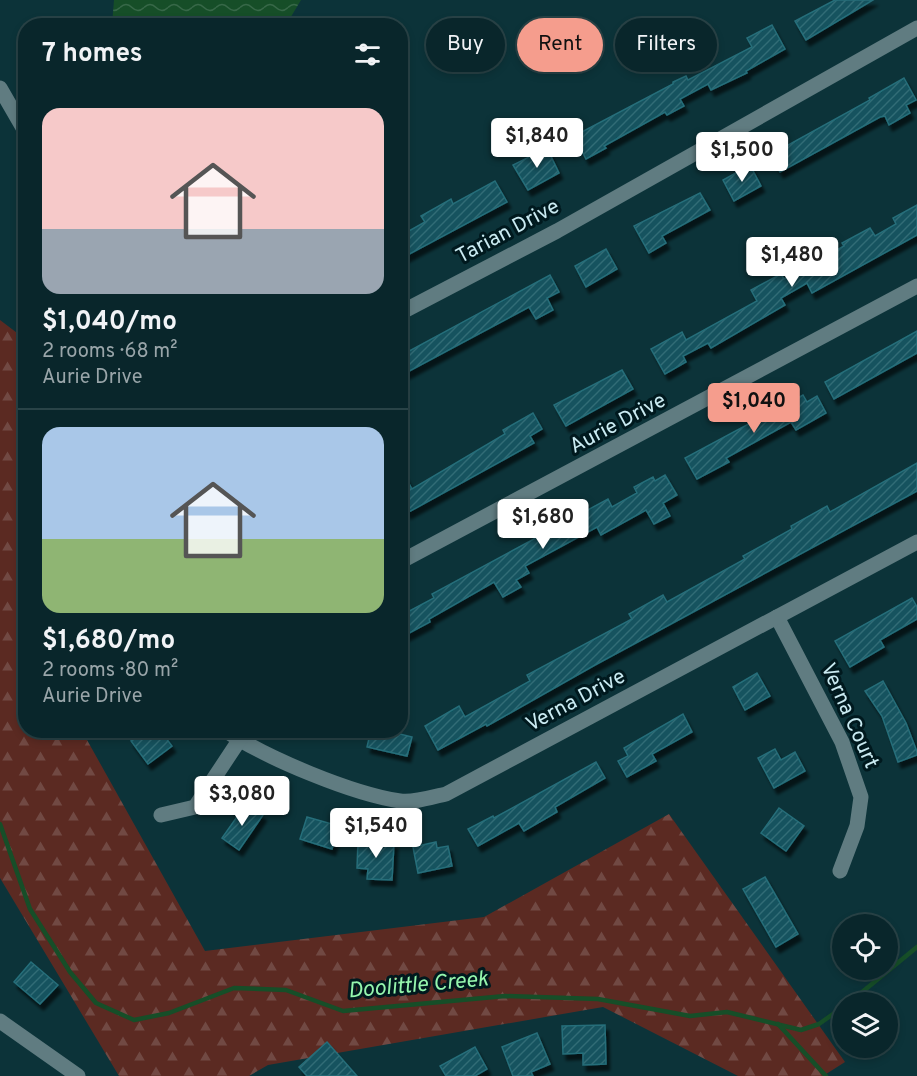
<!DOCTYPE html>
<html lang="en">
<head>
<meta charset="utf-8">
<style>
	:root { --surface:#09262b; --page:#122e33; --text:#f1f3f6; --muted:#99a5a9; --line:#294347; --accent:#f59d8d }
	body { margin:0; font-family:Overpass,sans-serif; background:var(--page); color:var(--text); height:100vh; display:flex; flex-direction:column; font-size:22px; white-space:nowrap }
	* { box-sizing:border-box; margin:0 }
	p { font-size:20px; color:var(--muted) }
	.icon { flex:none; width:33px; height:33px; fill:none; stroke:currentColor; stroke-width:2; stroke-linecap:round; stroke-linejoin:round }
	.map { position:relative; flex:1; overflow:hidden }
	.sheet { position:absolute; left:18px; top:18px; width:390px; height:720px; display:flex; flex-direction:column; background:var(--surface); border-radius:24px; box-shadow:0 3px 9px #0003,0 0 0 2px var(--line) }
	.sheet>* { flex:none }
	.guide { position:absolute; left:426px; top:18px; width:400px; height:54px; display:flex; gap:12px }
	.controls { position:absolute; left:832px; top:914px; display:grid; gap:12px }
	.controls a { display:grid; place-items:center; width:66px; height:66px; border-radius:50%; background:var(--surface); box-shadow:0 3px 9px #0003,0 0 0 2px var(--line); font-size:30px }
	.price { position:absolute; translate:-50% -51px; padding:0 14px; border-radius:6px; background:#fff; color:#222; font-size:20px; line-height:39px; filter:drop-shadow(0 2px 3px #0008) }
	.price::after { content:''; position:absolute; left:50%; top:36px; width:18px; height:14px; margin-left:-9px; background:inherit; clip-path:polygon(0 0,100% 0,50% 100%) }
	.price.current { background:var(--accent); color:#111 }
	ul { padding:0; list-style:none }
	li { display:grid; align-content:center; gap:12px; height:318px; padding:0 24px }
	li+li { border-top:2px solid var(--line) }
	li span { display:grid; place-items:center; height:186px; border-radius:18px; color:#555 }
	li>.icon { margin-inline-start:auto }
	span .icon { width:108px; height:108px; fill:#fffc; stroke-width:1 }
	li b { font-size:26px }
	h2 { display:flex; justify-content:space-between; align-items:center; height:72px; padding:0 24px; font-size:26px }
	.chip { padding:0 21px; border-radius:27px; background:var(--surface); box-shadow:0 3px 9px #0003,0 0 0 2px var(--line); font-size:21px; line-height:54px }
	.chip.current { background:var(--accent); color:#111 }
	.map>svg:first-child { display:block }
</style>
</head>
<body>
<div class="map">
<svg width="917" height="1076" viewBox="0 0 917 1076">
	<defs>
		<pattern id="forest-firs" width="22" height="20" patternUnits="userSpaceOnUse" patternTransform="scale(1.5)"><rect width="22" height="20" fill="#5b2a22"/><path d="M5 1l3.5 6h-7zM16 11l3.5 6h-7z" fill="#714943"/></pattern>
		<pattern id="water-waves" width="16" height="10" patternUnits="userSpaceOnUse" patternTransform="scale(1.5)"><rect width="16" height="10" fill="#164e28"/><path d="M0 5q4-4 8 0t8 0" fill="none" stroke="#376848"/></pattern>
		<pattern id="building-hatch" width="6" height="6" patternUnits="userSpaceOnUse" patternTransform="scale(1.5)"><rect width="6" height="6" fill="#12535e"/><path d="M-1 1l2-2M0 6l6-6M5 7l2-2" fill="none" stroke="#336c76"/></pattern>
		<filter id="shadow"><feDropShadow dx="3.5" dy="6" stdDeviation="1.5" flood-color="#0009"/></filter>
	</defs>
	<rect width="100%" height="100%" fill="#0c3339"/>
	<polygon fill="url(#forest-firs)" points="0,320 25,339 26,609 21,623 26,631 26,730 82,731 205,951 484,917 669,814 845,1062 823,1076 738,1076 603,1007 268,1065 249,1076 119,1076 0,878"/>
	<polygon fill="url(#water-waves)" points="114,0 301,0 286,25 112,25"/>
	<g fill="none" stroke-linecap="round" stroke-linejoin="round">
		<g stroke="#164e28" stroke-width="4.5">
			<polyline points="0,824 30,909 70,972 96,1003 134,1020 169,1013 234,988 286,990 343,1011 505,996 598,999 690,1016 727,1012 801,1030 819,1024 843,1007"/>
			<polyline points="850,1002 917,947"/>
			<polyline points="778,1024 826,1076"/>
		</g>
	</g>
	<g fill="url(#building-hatch)" stroke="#266e7a" stroke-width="1.5" filter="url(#shadow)">
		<polygon points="835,0 873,0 806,40 795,21"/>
		<polygon points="772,25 785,49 746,71 747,73 711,90 708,84 680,99 684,106 667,115 665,112 604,146 606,148 586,159 574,136 673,84 673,82 686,76 688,80 752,47 747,38"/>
		<polygon points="904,78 916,100 906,105 910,113 889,125 885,116 880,117 780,172 770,155 870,100 869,98"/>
		<polygon points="547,148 559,173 528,190 513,165"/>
		<polygon points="750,165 761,186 734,201 723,180"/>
		<polygon points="495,181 507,202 400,259 400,236 425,222 421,216 451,199 453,204"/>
		<polygon points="700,193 710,210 662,236 666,243 649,253 634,226"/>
		<polygon points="917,205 917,235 812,293 807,283 781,298 785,305 711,348 708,343 683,356 686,362 665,374 651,349 682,332 686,340 757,301 751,290 781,274 784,279 844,246 842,243 870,228 875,236 896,224 893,218"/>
		<polygon points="606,249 617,269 586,287 575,266"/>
		<polygon points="550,275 559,292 547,298 553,310 536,319 529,307 400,376 400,356"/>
		<polygon points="917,331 917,353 834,399 825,382"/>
		<polygon points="622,370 633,389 566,426 554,405"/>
		<polygon points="803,395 807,402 817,396 826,413 796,430 791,422 726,458 729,462 697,479 685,458"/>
		<polygon points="533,413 542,429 530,436 534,443 407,513 400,500 400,467 412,489 505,434 503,430"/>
		<polygon points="917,463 917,491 595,665 487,726 486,724 438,750 425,726 459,706 465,717 530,681 527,675 632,619 629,614 663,595 667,602 745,559 743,556 792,529 791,526 827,506 830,512"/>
		<polygon points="665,475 677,495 663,503 670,516 654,524 646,510 601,535 597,527 525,566 529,573 516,580 521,587 503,597 494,582 429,619 430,622 400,638 400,616 434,598 432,594 608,499 612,507 637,493 634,487 653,477 655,481"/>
		<polygon points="912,598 917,607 917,619 880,640 884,647 850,667 835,641"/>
		<polygon points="757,673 770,696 745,710 733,687"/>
		<polygon points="883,681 906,723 917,752 917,755 898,762 882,716 865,691"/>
		<polygon points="683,714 692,732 652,754 656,761 627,777 618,761 628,756 624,748"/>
		<polygon points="145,730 160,730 172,746 148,764 131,741"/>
		<polygon points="371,730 384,730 412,737 407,756 367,747"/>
		<polygon points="775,749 781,760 795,752 805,771 774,788 758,758"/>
		<polygon points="596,762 605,778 555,807 557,812 524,831 519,823 478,846 468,829 493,816 494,818"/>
		<polygon points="246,804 263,815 239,850 222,838"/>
		<polygon points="779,808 804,826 786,851 761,833"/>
		<polygon points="307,817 339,826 332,849 300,839"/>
		<polygon points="358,841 394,843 392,880 367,879 368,869 357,868"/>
		<polygon points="436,842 437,848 448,846 452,866 418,873 413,847"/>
		<polygon points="765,877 798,934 776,947 743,889"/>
		<polygon points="31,962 58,985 40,1004 14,982"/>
		<polygon points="605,1025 606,1064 583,1065 583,1053 563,1054 562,1026"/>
		<polygon points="537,1033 550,1064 531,1072 533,1076 513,1076 502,1047"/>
		<polygon points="327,1042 357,1076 307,1076 299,1067"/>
		<polygon points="475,1047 487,1069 475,1076 446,1076 440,1066"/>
	</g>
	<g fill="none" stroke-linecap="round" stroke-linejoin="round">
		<g stroke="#607c81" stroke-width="15">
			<polyline points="0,88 26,133"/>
			<polyline points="400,313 557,231 917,28"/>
			<polyline points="400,562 917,286"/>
			<polyline points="777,617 842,742 861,797 857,826 840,871"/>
			<path d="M225,730c40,28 128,64 175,71 14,2 32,-4 46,-7l471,-252"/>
			<polyline points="161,815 195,807 246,730"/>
			<polyline points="0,1021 78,1076"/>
		</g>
	</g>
	<g text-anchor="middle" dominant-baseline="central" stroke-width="6" stroke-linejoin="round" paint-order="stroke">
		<g font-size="21" fill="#caebf2" stroke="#00191e">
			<text transform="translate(508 232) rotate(-28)">Tarian Drive</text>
			<text transform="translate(618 424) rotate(-28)">Aurie Drive</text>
			<text transform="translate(576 701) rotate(-28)">Verna Drive</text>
			<text transform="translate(849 716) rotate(66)">Verna Court</text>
		</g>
		<g font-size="22" font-style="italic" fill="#95f6ad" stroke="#00191e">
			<text transform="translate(418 986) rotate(-5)">Doolittle Creek</text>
		</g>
	</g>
</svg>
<div class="controls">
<a><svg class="icon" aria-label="locate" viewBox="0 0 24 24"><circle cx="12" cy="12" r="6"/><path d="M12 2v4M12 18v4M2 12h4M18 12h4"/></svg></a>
<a><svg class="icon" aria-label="layers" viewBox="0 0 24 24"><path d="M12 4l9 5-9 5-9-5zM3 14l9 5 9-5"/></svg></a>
</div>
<b class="price" style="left:537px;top:169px">$1,840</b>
<b class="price" style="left:742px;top:183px">$1,500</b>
<b class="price" style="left:792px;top:288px">$1,480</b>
<b class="price current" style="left:754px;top:434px">$1,040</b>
<b class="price" style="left:543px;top:550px">$1,680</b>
<b class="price" style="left:242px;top:827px">$3,080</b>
<b class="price" style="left:376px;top:859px">$1,540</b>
<div class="guide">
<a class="chip">Buy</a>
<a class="chip current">Rent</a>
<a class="chip">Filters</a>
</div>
<section class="sheet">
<h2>7 homes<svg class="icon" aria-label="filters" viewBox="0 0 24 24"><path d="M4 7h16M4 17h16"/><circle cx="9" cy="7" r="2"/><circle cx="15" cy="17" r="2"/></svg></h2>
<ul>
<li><span style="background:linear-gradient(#f6c9c9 65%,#9aa5b1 0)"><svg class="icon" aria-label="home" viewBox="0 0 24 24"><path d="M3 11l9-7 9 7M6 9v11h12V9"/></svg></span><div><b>$1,040/mo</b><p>2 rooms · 68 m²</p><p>Aurie Drive</p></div></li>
<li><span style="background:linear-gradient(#a9c7e8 60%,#8fb573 0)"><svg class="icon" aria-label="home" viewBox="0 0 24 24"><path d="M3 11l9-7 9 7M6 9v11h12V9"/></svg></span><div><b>$1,680/mo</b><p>2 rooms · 80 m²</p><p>Aurie Drive</p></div></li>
</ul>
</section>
</div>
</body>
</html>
